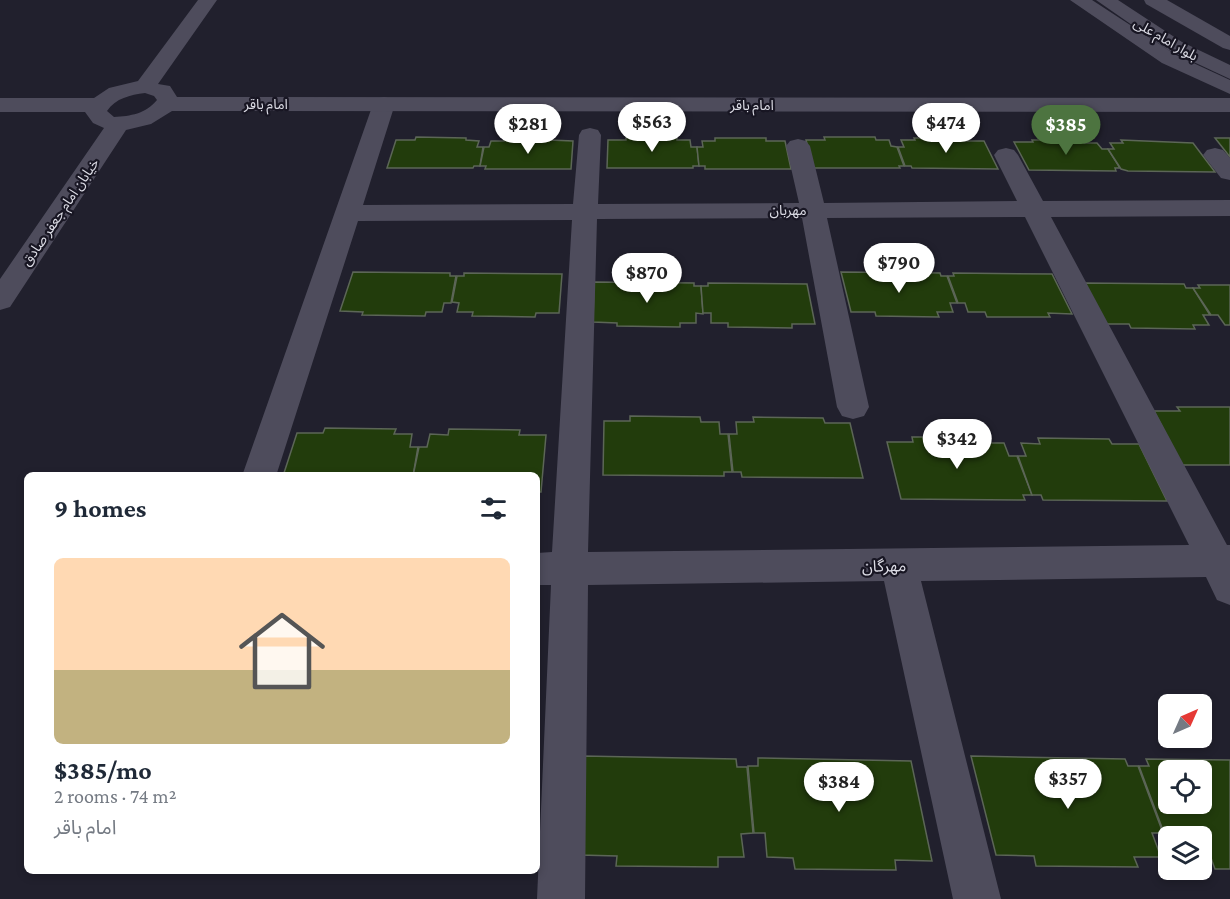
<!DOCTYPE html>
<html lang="en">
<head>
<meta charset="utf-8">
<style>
	:root { --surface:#fff; --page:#f6f6f7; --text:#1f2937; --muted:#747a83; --line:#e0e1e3; --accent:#4d7440 }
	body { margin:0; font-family:"Crimson Pro","Noto Sans Arabic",serif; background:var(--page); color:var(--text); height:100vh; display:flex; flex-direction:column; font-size:22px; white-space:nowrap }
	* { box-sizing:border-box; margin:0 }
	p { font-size:20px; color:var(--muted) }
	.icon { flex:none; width:33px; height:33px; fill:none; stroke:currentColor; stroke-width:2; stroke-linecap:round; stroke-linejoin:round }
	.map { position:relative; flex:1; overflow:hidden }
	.sheet { position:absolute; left:24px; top:472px; width:516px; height:402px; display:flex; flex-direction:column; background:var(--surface); border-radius:9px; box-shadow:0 3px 9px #0003 }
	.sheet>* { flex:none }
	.needle { width:39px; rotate:45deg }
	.tools { position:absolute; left:1158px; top:694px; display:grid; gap:12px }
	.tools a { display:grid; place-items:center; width:54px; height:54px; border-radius:9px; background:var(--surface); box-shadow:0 3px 9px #0003; font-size:30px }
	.price { position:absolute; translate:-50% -51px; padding:0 14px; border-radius:21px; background:#fff; color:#222; font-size:20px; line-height:39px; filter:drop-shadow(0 2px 3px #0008) }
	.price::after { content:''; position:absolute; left:50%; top:36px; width:18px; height:14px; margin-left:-9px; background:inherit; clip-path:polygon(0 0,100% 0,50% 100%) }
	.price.selected { background:var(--accent); color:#fff }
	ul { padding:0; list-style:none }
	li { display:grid; align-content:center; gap:12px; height:318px; padding:0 30px }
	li+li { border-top:2px solid var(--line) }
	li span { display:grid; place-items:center; height:186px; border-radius:9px; color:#555 }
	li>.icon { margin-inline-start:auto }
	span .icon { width:108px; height:108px; fill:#fffc; stroke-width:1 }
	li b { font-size:26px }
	h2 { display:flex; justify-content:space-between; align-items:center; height:72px; padding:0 30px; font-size:26px }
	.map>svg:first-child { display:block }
</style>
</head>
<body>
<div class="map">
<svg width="1230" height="899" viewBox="0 0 1230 899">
	<rect width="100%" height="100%" fill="#21202d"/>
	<g fill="#223c0c" stroke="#5c6657" stroke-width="1.5" fill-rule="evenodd">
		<polygon points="416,137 466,138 466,140 479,141 477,147 483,147 480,166 474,166 473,168 387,168 396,140 415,140"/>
		<polygon points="626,137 677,138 677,140 690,140 691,147 697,147 699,166 693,166 693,168 607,168 608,140 626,140"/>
		<polygon points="824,137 875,137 876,140 889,140 891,146 897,147 904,166 899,166 900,168 813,168 806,140 825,140"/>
		<polygon points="504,138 573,141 571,169 485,169 486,166 480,166 484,147 489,147 491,141 504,141"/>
		<polygon points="715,138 766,138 766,141 785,141 791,169 705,169 705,166 699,166 697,147 703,147 702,141 715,141"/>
		<polygon points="914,138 964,138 965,141 984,141 998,169 912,168 911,166 905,166 898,147 904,147 901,140 915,140"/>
		<polygon points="1215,138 1230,138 1230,157"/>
		<polygon points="1032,140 1083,140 1084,143 1097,143 1102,149 1108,149 1120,168 1115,168 1116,171 1029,170 1014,142 1033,142"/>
		<polygon points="1121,140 1193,143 1215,172 1128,171 1121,169 1108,149 1114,149 1110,143 1123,143"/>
		<polygon points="353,272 450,273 450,276 456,276 451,303 444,303 442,312 426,312 425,316 362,315 363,312 340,311"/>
		<polygon points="841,272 940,273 941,276 947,276 957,303 950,303 953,312 937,312 939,317 876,316 875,312 851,312"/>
		<polygon points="464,273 562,274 559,313 536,313 535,317 472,316 473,312 457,312 459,303 452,302 457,276 464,276"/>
		<polygon points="953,273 1052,274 1072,314 1048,313 1050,317 987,317 985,312 968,312 965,303 958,303 948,276 954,276"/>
		<polygon points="594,282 694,283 694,286 701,286 703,314 696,313 696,323 680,323 680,327 617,326 617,323 593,322"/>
		<polygon points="708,283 807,284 815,324 792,324 792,328 728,327 728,323 711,323 711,313 703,313 701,286 708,286"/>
		<polygon points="1084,283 1184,284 1186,288 1193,288 1210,315 1203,315 1209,325 1193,325 1195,329 1131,328 1129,324 1105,324"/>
		<polygon points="1198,285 1230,285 1230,325 1225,325 1218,315 1211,315 1193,288 1200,288"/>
		<polygon points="1177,407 1230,407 1230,465 1182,465 1154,411 1180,411"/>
		<polygon points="630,416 700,417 701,422 719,422 720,434 728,434 732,472 724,472 724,476 603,475 604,421 630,421"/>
		<polygon points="753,417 823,418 825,423 850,423 863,478 742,477 741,472 733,472 729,434 737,434 736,422 754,422"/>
		<polygon points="325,428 396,429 394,434 412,434 410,447 418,447 413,476 283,476 297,433 323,433"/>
		<polygon points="449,429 520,430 519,435 546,435 541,492 537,492 537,476 413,476 419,447 427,447 430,434 448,435"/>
		<polygon points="912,437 983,437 985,443 1004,443 1009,456 1017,456 1032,495 1023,495 1025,500 901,499 887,442 913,442"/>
		<polygon points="1038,438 1109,439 1112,444 1139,444 1167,501 1043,500 1041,495 1032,495 1018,456 1026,456 1021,443 1040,444"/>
		<polygon points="583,756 736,759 737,767 747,767 753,833 741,834 744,857 718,857 718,867 616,866 617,856 580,855"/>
		<polygon points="971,756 1125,759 1128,766 1138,766 1163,833 1152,833 1161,857 1134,857 1138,867 1036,866 1034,856 996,855"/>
		<polygon points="758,758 911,761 932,861 895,860 896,870 795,869 793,858 767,857 765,833 754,833 748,766 758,766"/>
		<path d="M1146,759l84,1v109h-15l-4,-11h-9v-21h-25l-2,-4h-11l-25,-67h10zM1168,771h34v33h-34z"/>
	</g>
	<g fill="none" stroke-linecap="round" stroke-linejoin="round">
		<g fill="#4e4c5c" fill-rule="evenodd">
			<polygon points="1070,0 1092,0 1176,55 1230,80 1230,94 1162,63"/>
			<polygon points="1144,0 1167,0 1230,36 1230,50 1223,48 1146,4"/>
			<path d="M384,97l8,2 3,5 -32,101 210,-1 6,-69 3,-5 8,-2 8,2 3,5 -3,69 201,-1 -13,-57 4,-5 8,-2 8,2 4,5 14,57 193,-2 -23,-46 4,-5 8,-2 8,2 4,5 25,46 187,-1v16l-179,1 176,328h3v60l-13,-5 -11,-23 -285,4 80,318h-48l-69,-318 -296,4 -3,314h-48l14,-314h-14v-32l15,-1 20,-332 -214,1 -82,255h-34l131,-372 3,-5zM1025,217l164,328 -601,7 9,-333 205,-1 35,189 5,9 11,3 11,-3 5,-9 -42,-189z"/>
			<polygon points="1215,148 1223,150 1230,158 1230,180 1221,178 1203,155 1207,150"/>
		</g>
		<path fill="#4e4c5c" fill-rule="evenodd" d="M198,0h19l-59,84 12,2 7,11 1053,1v14l-1058,-1 -21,13 -25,6 -116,177 -10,3v-31l104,-151 -11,-5 -8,-11h-85v-14h94l15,-10 29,-7zM145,93l9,3 3,4c-12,14 -26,16 -43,17l-7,-6c9,-13 23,-16 38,-18z"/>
		<polygon fill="#4e4c5c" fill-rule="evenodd" points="1096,0 1118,0 1182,42 1230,65 1230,79 1168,50"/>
	</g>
	<g text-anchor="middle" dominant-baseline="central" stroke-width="4.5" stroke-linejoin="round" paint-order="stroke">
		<g font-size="14" fill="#dcdce5" stroke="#181623">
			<text transform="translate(1166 39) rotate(30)">بلوار امام علی</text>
			<text x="266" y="104">امام باقر</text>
			<text x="752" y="105">امام باقر</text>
			<text x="788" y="210">مهربان</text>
			<text transform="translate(60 212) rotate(-56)">خیابان امام جعفر صادق</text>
		</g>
		<g font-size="16" fill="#dcdce5" stroke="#181623">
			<text transform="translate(884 566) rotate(-1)">مهرگان</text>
		</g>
	</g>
</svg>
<div class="tools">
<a><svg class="needle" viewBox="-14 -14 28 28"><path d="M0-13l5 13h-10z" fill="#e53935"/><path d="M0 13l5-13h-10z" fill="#747a83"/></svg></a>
<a><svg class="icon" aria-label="locate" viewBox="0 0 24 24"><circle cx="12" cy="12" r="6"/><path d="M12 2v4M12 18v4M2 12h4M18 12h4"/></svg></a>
<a><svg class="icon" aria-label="layers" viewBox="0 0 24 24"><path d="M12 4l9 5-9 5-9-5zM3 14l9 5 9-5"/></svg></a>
</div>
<b class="price" style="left:652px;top:153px">$563</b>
<b class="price" style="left:946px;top:154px">$474</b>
<b class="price" style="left:528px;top:155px">$281</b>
<b class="price selected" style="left:1066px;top:156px">$385</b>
<b class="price" style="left:899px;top:294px">$790</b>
<b class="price" style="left:647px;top:304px">$870</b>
<b class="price" style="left:957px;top:470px">$342</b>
<b class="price" style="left:1068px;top:810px">$357</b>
<b class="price" style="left:839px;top:813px">$384</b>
<section class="sheet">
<h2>9 homes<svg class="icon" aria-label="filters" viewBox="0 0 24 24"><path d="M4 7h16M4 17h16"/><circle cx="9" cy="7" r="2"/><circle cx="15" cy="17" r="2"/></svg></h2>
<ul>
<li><span style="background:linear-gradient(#ffd9b3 60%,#c2b280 0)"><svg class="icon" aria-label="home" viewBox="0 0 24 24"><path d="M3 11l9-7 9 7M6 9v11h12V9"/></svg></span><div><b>$385/mo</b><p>2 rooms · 74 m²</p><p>امام باقر</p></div></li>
</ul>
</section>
</div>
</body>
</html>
